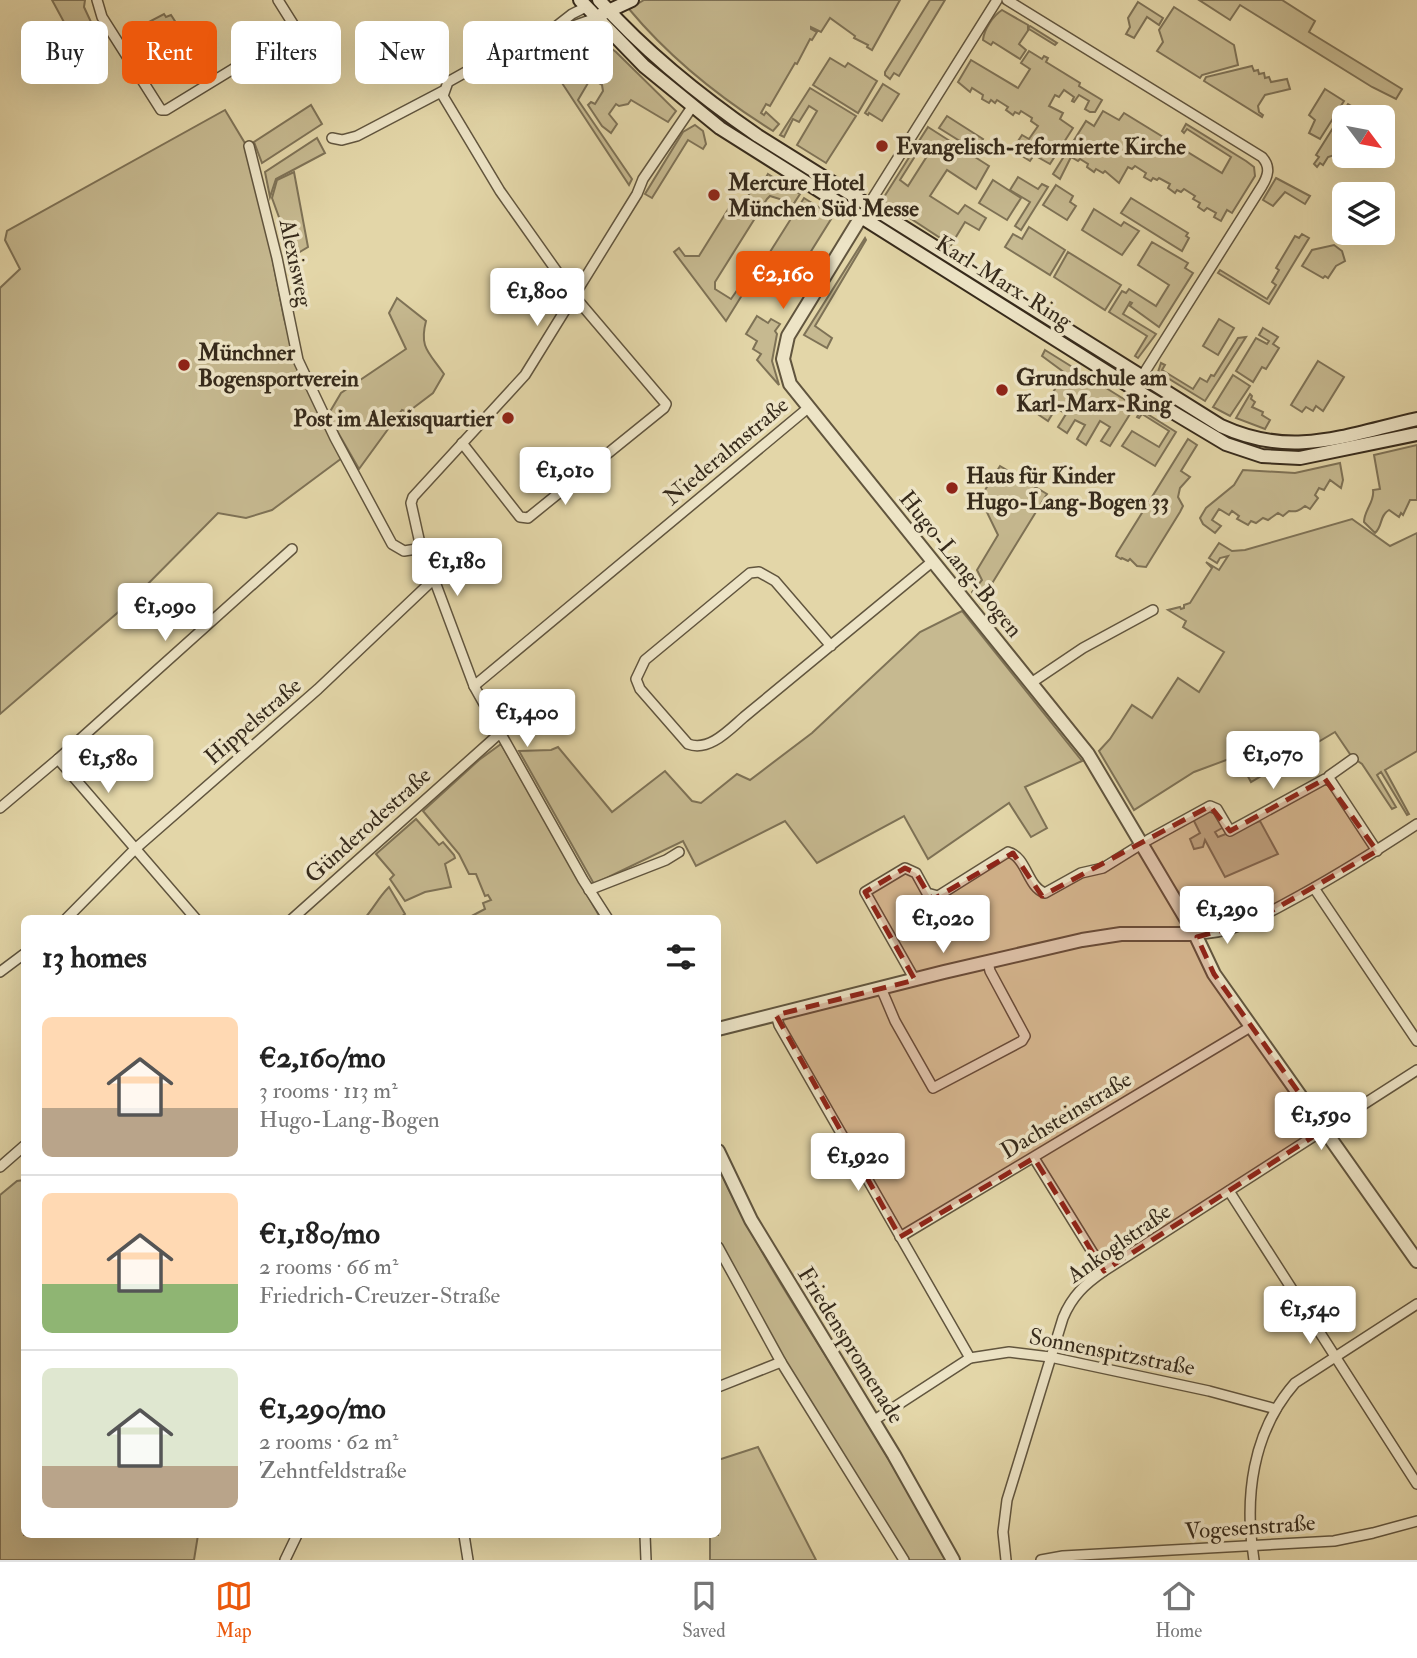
<!DOCTYPE html>
<html lang="en">
<head>
<meta charset="utf-8">
<style>
	:root { --surface:#fff; --page:#f6f6f6; --text:#222; --muted:#767676; --line:#e0e0e0; --accent:#ea580c }
	body { margin:0; font-family:"IM FELL Double Pica",serif; background:var(--page); color:var(--text); height:100vh; display:flex; flex-direction:column; font-size:26px; white-space:nowrap }
	* { box-sizing:border-box; margin:0 }
	p { font-size:23px; color:var(--muted) }
	.icon { flex:none; width:38px; height:38px; fill:none; stroke:currentColor; stroke-width:2; stroke-linecap:round; stroke-linejoin:round }
	.map { position:relative; flex:1; overflow:hidden }
	.details { position:absolute; left:21px; top:915px; width:700px; height:623px; display:flex; flex-direction:column; background:var(--surface); border-radius:10px; box-shadow:0 7px 28px #0002 }
	.details>* { flex:none }
	.guide { position:absolute; left:21px; top:21px; width:700px; height:63px; display:flex; gap:14px }
	.needle { width:46px; rotate:122deg }
	.tools { position:absolute; left:1332px; top:105px; display:grid; gap:14px }
	.tools a { display:grid; place-items:center; width:63px; height:63px; border-radius:10px; background:var(--surface); box-shadow:0 7px 28px #0002; font-size:35px }
	.price { position:absolute; translate:-50% -60px; padding:0 16px; border-radius:7px; background:#fff; color:#222; font-size:23px; line-height:46px; filter:drop-shadow(0 2px 4px #0008) }
	.price::after { content:''; position:absolute; left:50%; top:42px; width:21px; height:16px; margin-left:-10px; background:inherit; clip-path:polygon(0 0,100% 0,50% 100%) }
	.price.current { background:var(--accent); color:#fff }
	ul { padding:0; list-style:none }
	li { display:flex; align-items:center; gap:21px; height:175px; padding:0 21px }
	li+li { border-top:2px solid var(--line) }
	li span { display:grid; place-items:center; flex:none; width:196px; height:140px; border-radius:10px; color:#555 }
	li>.icon { margin-inline-start:auto }
	span .icon { width:84px; height:84px; fill:#fffc; stroke-width:1 }
	li b { font-size:30px }
	h2 { display:flex; justify-content:space-between; align-items:center; height:84px; padding:0 21px; font-size:30px }
	.pill { padding:0 24px; border-radius:10px; background:var(--surface); box-shadow:0 7px 28px #0002; font-size:24px; line-height:63px }
	.pill.current { background:var(--accent); color:#fff }
	.dock { display:flex; justify-content:space-around; align-items:center; height:98px; border-top:2px solid var(--line); background:var(--surface); font-size:19px; color:var(--muted) }
	.dock a { display:grid; justify-items:center; gap:4px }
	.dock .current { color:var(--accent) }
	.map>svg:first-child { display:block }
</style>
</head>
<body>
<div class="map">
<svg width="1417" height="1560" viewBox="0 0 1417 1560">
	<rect width="100%" height="100%" fill="#e3d6a8"/>
	<filter id="stains"><feTurbulence type="fractalNoise" baseFrequency=".00286" numOctaves="4"/><feColorMatrix values="0 0 0 0 .2 0 0 0 0 .09 0 0 0 0 .02 0 0 0 .5 -.17"/></filter>
	<radialGradient id="worn" r=".72"><stop offset=".6" stop-color="#630" stop-opacity="0"/><stop offset="1" stop-color="#630" stop-opacity=".3"/></radialGradient>
	<g fill="#c6b990" stroke="#7e7256" stroke-width="2">
		<polygon points="52,0 85,0 84,7 98,37 78,48"/>
		<path d="M644,0h256l-28,50 -5,-3 1,-2 -14,-7 1,-2 -25,-18 -9,14 -10,-5v2l6,3 -5,8 -2,-1 -13,25 -2,-1 -25,43 -4,-2 -5,9 3,2 2,-3 13,12 -6,7c-53,-33 -104,-74 -144,-122z"/>
		<polygon points="930,0 945,0 899,76 894,73 890,79 885,75 885,72"/>
		<polygon points="1199,0 1282,0 1315,21 1309,32 1402,89 1396,99 1372,87 1240,5 1230,20"/>
		<polygon points="1138,2 1163,18 1159,25 1147,17 1134,38 1126,34 1130,27 1128,18"/>
		<polygon points="1174,7 1234,45 1238,65 1202,75 1200,78 1157,51 1163,42 1159,30"/>
		<path d="M1002,10l26,15v3l2,-2 27,17 -2,2 -26,-16 -10,15 7,6 -6,9 -27,-17 -2,3 -8,-5c1,-11 10,-24 19,-30z"/>
		<polygon points="164,14 166,17 171,15 180,29 137,56 124,35"/>
		<polygon points="604,43 616,52 676,111 668,122 631,100 628,104 619,106 616,104 609,114 617,124 611,133 602,126 588,105 591,102 595,104 603,91 602,85 595,81 588,83 578,100 632,179 629,185 560,80 593,63 596,50"/>
		<polygon points="1029,51 1042,59 1044,56 1048,58 1046,62 1080,83 1079,86 1102,100 1095,112 1090,112 1085,109 1089,101 1079,95 1074,102 1072,101 1074,97 1064,90 1059,97 1055,95 1049,106 1063,113 1060,119 1073,128 1050,164 1034,155 1030,161 1012,150 1022,135 1029,139 1038,126 1031,121 1032,118 1021,111 1019,114 1015,112 1013,115 1006,110 1008,107 997,100 995,103 991,100 989,103 982,99 983,95 972,88 970,92 958,82 971,60 1018,88 1030,69 1021,63"/>
		<polygon points="830,58 845,67 848,63 877,81 858,113 813,85"/>
		<polygon points="1252,66 1254,71 1258,70 1259,74 1264,73 1265,78 1269,77 1271,82 1287,79 1290,89 1265,95 1258,106 1259,112 1263,115 1262,117 1204,81 1206,77"/>
		<polygon points="883,84 899,94 882,121 869,113 868,115 865,113"/>
		<polygon points="810,88 856,116 826,163 797,145 817,111 809,106 799,122 793,119 784,137 780,135"/>
		<polygon points="1325,89 1344,101 1320,139 1309,133 1315,120 1309,115"/>
		<polygon points="1348,104 1370,117 1344,117 1344,152 1328,157 1323,165 1320,163 1317,167 1314,164 1319,157 1316,155"/>
		<polygon points="311,105 322,124 262,163 254,142"/>
		<polygon points="225,110 246,145 256,175 284,318 299,373 342,458 272,510 246,518 218,513 130,602 0,714 0,288 20,269 5,240 7,231"/>
		<polygon points="1103,111 1119,120 1124,113 1222,173 1231,157 1187,129 1184,133 1182,131 1186,124 1246,161 1254,167 1255,176 1232,213 1227,210 1221,221 1214,217 1216,213 1207,208 1204,211 1198,207 1200,203 1193,199 1195,196 1184,189 1181,192 1177,190 1175,193 1168,188 1170,184 1159,178 1157,180 1153,178 1151,181 1144,177 1146,173 1135,166 1132,169 1128,167 1119,183 1105,171 1103,173 1096,169 1094,172 1087,167 1088,164 1080,159 1078,161 1071,157 1060,179 1053,174 1086,121 1094,126"/>
		<polygon points="947,116 983,139 976,151 939,128"/>
		<polygon points="695,125 703,131 706,144 703,149 688,140 652,198 645,194 683,132"/>
		<polygon points="928,127 989,166 976,189 947,170 930,196 958,214 965,205 986,218 979,230 965,222 951,245 884,201 884,197 915,148 919,150 900,180 908,186 929,153 919,141"/>
		<polygon points="317,138 325,153 276,179 270,197 265,172"/>
		<polygon points="294,172 308,247 298,253 288,242 272,198 277,180"/>
		<polygon points="768,174 800,194 787,214 779,208 783,200 770,196 767,199 715,282 715,289 731,299 738,289 744,292 726,321 674,252 679,248 685,256 699,256 732,203 741,208 757,181 762,184"/>
		<polygon points="1018,177 1038,189 1042,184 1048,187 1021,230 1015,226 1030,202 1010,190"/>
		<polygon points="1276,178 1310,196 1305,204 1285,192 1273,206 1263,200"/>
		<polygon points="993,180 1021,198 1007,220 979,203"/>
		<polygon points="1056,185 1073,196 1070,202 1076,206 1067,220 1043,205"/>
		<polygon points="804,198 833,216 790,285 779,279 772,290 759,282 775,256 770,252"/>
		<polygon points="1131,198 1188,233 1186,236 1189,238 1182,251 1121,213"/>
		<polygon points="1094,209 1121,226 1124,222 1139,231 1122,255 1082,230"/>
		<polygon points="1029,227 1065,250 1050,275 1005,247 1013,234 1022,239"/>
		<polygon points="1302,234 1309,238 1269,304 1218,273 1220,270 1267,299 1276,285 1272,282 1279,270 1276,268 1295,236 1299,238"/>
		<polygon points="865,238 866,240 815,326 832,338 827,348 804,335"/>
		<polygon points="1152,242 1188,263 1185,268 1193,273 1159,327 1130,306 1132,303 1130,302 1123,314 1156,334 1138,358 1135,356 1147,336 1109,312 1122,291 1126,293 1129,289 1156,306 1169,285 1138,265"/>
		<polygon points="1334,245 1342,251 1345,261 1336,266 1328,278 1325,276 1323,278 1302,266 1312,250"/>
		<polygon points="1068,252 1121,285 1105,310 1054,277"/>
		<path d="M397,298l29,23c-7,27 3,31 18,53l-11,19 -25,19 -6,-2 -43,59 -31,-54 13,-22 65,-44 -17,-36z"/>
		<polygon points="757,316 768,323 771,319 780,324 775,331 777,334 772,361 779,385 757,360 761,354 753,349 757,341 746,334"/>
		<polygon points="1219,319 1234,328 1218,355 1203,346"/>
		<polygon points="1263,328 1278,337 1273,344 1279,348 1266,369 1262,367 1253,382 1236,371 1256,338 1267,344 1269,341 1259,335"/>
		<polygon points="1246,337 1205,401 1158,372 1161,363 1165,365 1162,370 1193,389 1200,378 1207,382 1211,375 1214,376 1238,338"/>
		<polygon points="1045,350 1135,406 1110,446 1101,441 1110,427 1100,421 1086,445 1077,439 1085,425 1075,420 1067,433 1058,427 1066,414 1056,408 1048,421 1039,415 1065,373 1042,356"/>
		<polygon points="1318,361 1344,377 1323,411 1316,406 1313,411 1306,407 1302,412 1291,405"/>
		<polygon points="1233,375 1250,386 1230,416 1213,407"/>
		<polygon points="1250,394 1252,396 1251,399 1255,402 1252,407 1263,412 1262,415 1270,420 1265,429 1236,418"/>
		<polygon points="1141,410 1176,432 1155,466 1122,446 1132,431 1159,447 1169,431 1142,414 1139,418 1137,417"/>
		<polygon points="1188,439 1197,445 1181,471 1190,477 1180,488 1178,497 1183,506 1180,512 1146,567 1137,566 1130,559 1128,561 1122,558 1121,559 1116,556 1117,553"/>
		<path d="M1417,445v55h-7l-7,15 -2,-2 -2,4 -10,-7c-10,6 -6,16 -14,23l-11,-11c0,-12 11,-20 9,-32l7,-1 -6,-34z"/>
		<path d="M1340,463l3,17 -2,8 -11,-8 -6,10 -5,-2 -4,7 3,3 -8,11 -5,-3c-6,5 -9,6 -16,5l-6,5 -5,-3 -10,7 -5,-2 -7,5 -5,-2 -3,4 -11,-6 2,-3 -7,-5 -3,4 -10,-6 -7,11 9,6 -6,7 -12,-9 -3,-6 6,-10 28,-23 9,-15 52,3z"/>
		<polygon points="1000,466 1047,494 980,603 972,592 982,580 977,570 998,535 980,498"/>
		<polygon points="1352,519 1390,546 1417,533 1417,751 1385,770 1409,814 1407,815 1381,772 1377,775 1396,807 1392,809 1362,764 1352,757 1335,732 1251,782 1237,756 1194,772 1134,810 1099,751 1110,739 1132,705 1152,718 1178,678 1199,692 1224,652 1183,627 1186,621 1168,610 1180,607 1181,609 1184,608 1184,605 1190,603 1212,568 1206,562 1219,570 1228,556 1220,558 1217,563 1209,558 1219,543 1232,551 1245,550"/>
		<polygon points="962,611 1082,761 1025,787 1047,828 1031,837 1009,803 928,859 904,816 817,863 785,821 696,866 683,841 594,884 519,751 551,750 558,747 612,812 665,771 692,801 701,803 737,774 750,780 812,733 920,632"/>
		<polygon points="501,744 601,919 466,919 485,909 483,903 491,900 488,895 485,896 476,874 469,874 459,854 423,811 479,760"/>
		<polygon points="1206,811 1214,813 1224,827 1215,832 1218,837 1260,821 1278,854 1225,877 1205,840 1203,847 1194,849 1190,839 1200,833 1193,819"/>
		<polygon points="416,819 439,845 443,842 454,855 455,858 445,864 451,887 425,892 405,901 390,879 394,875 376,854"/>
		<path d="M389,887l16,27 -7,5h-34c10,-11 14,-21 25,-32z"/>
		<path d="M718,1166c36,81 87,156 134,232 33,53 63,108 95,162h-38l-126,-200 -65,-120z"/>
		<polygon points="24,1180 24,1535 198,1535 194,1560 0,1560 0,1195 17,1181"/>
		<polygon points="758,1447 816,1560 710,1560 710,1535 718,1535 718,1460"/>
	</g>
	<g fill="none" stroke-linecap="round" stroke-linejoin="round">
		<defs>
			<g id="minor">
				<polyline points="97,0 102,17 161,110 166,110 297,30"/>
				<polyline points="278,0 315,59"/>
				<path d="M1007,0l255,157c9,10 6,19 0,29l-128,203"/>
				<polyline points="549,32 572,14 586,7"/>
				<polyline points="332,138 342,140 357,136 443,91"/>
				<polyline points="249,146 277,258 298,360 335,438 392,544 404,551 423,548"/>
				<polyline points="861,217 997,0"/>
				<polyline points="462,443 520,517 528,518 664,408 666,404 575,297 500,191 443,96 448,82 505,50 596,18"/>
				<path d="M831,646l-56,-65 -16,-9 -9,1 -105,87 -9,19 4,10 48,55c21,8 41,-14 56,-27l189,-156"/>
				<polyline points="1031,683 1083,648 1153,610"/>
				<polyline points="474,686 808,408"/>
				<polyline points="58,759 196,919"/>
				<polyline points="1328,780 1329,776 1353,759"/>
				<polyline points="0,808 58,759 292,549"/>
				<polyline points="1314,888 1417,1041"/>
				<polyline points="589,890 666,860 679,852"/>
				<polyline points="66,919 135,849 318,689 434,579"/>
				<polyline points="292,919 500,733"/>
				<polyline points="608,919 583,880 474,686 419,539 411,503 413,497 525,375 637,194 643,179 692,107"/>
				<path d="M1195,934c40,0 71,-20 106,-39 40,-22 78,-46 116,-71"/>
				<polyline points="0,972 24,954"/>
				<path d="M915,980l-50,-88 40,-24 11,5 11,20 11,3 70,-44c19,5 19,35 37,41l36,-20 22,-5 45,-28 62,-34 7,3 13,22 95,-52 6,2 46,70"/>
				<polyline points="881,988 895,1021 933,1088 1022,1041 1025,1036 990,971 988,962"/>
				<polyline points="776,1015 779,1025 970,1358"/>
				<polyline points="1034,1158 1104,1271"/>
				<polyline points="0,1167 24,1146"/>
				<polyline points="1229,1191 1417,1484"/>
				<polyline points="900,1237 1252,1026"/>
				<polyline points="718,1247 781,1362 904,1560"/>
				<polyline points="718,1387 781,1362"/>
				<polyline points="873,1421 970,1358 1009,1352 1050,1357 1209,1391 1276,1409"/>
				<polyline points="464,1535 468,1560"/>
				<polyline points="645,1535 646,1560"/>
				<polyline points="285,1560 297,1535"/>
				<path d="M1006,1560l-3,-28 4,-32 56,-182c9,-22 22,-34 41,-47l313,-201"/>
				<polyline points="1041,1560 1063,1556 1334,1541 1373,1533 1417,1521"/>
				<path d="M1254,1560c-10,-62 -2,-128 41,-177l122,-79"/>
			</g>
			<g id="tertiary">
				<polyline points="861,217 788,336 783,359 790,384 1088,754 1195,934 1214,974 1417,1261"/>
				<polyline points="718,1029 944,972 1082,940 1121,934 1195,934"/>
				<polyline points="718,1151 751,1220 894,1455 953,1560"/>
			</g>
			<g id="secondary">
				<polyline points="580,0 644,66 720,128 1134,389 1226,444 1262,456 1300,458 1417,434"/>
				<path d="M599,0c47,53 101,96 159,136l463,290c72,33 124,9 196,-7"/>
				<polyline points="602,14 632,0"/>
			</g>
		</defs>
		<use href="#minor" stroke="#61553e" stroke-width="12"/>
		<use href="#tertiary" stroke="#61553e" stroke-width="16"/>
		<use href="#secondary" stroke="#362a1b" stroke-width="16"/>
		<use href="#minor" stroke="#ede4c6" stroke-width="9"/>
		<use href="#tertiary" stroke="#ede4c6" stroke-width="12"/>
		<use href="#secondary" stroke="#ede4c6" stroke-width="12"/>
	</g>
	<path fill="#8f2418" fill-opacity="0.2" stroke="#8f2418" stroke-width="5" stroke-dasharray="14 9" stroke-linejoin="round" d="M1325,779l52,72 -125,71 -55,15 17,37 111,155 -221,142 -70,-113 -134,79 -124,-222 139,-35 -50,-88 40,-24 11,5 16,27 81,-47 29,43 168,-90 20,25z"/>
	<g fill="#8f2418" stroke="#ede4c6" stroke-width="2.5">
		<circle cx="882" cy="146" r="7"/>
		<circle cx="714" cy="195" r="7"/>
		<circle cx="184" cy="365" r="7"/>
		<circle cx="1002" cy="390" r="7"/>
		<circle cx="508" cy="418" r="7"/>
		<circle cx="952" cy="488" r="7"/>
	</g>
	<g text-anchor="middle" dominant-baseline="central" stroke-width="7" stroke-linejoin="round" paint-order="stroke">
		<g font-size="23" font-weight="bold" fill="#362a1b" stroke="#ede4c6" text-anchor="start">
			<text x="896" y="146">Evangelisch-reformierte Kirche</text>
			<text x="728" y="182">Mercure Hotel<tspan x="728" dy="26">München Süd Messe</tspan></text>
			<text x="198" y="352">Münchner<tspan x="198" dy="26">Bogensportverein</tspan></text>
			<text x="1016" y="377">Grundschule am<tspan x="1016" dy="26">Karl-Marx-Ring</tspan></text>
			<text x="494" y="418" text-anchor="end">Post im Alexisquartier</text>
			<text x="966" y="475">Haus für Kinder<tspan x="966" dy="26">Hugo-Lang-Bogen 33</tspan></text>
		</g>
		<g font-size="23" fill="#362a1b" stroke="#ede4c6">
			<text transform="translate(296 263) rotate(78)">Alexisweg</text>
			<text transform="translate(1004 282) rotate(32)">Karl-Marx-Ring</text>
			<text transform="translate(726 451) rotate(-40)">Niederalmstraße</text>
			<text transform="translate(961 564) rotate(51)">Hugo-Lang-Bogen</text>
			<text transform="translate(253 721) rotate(-41)">Hippelstraße</text>
			<text transform="translate(368 825) rotate(-42)">Günderodestraße</text>
			<text transform="translate(1066 1115) rotate(-31)">Dachsteinstraße</text>
			<text transform="translate(1119 1243) rotate(-35)">Ankoglstraße</text>
			<text transform="translate(851 1345) rotate(58)">Friedenspromenade</text>
			<text transform="translate(1112 1352) rotate(11)">Sonnenspitzstraße</text>
			<text transform="translate(1250 1527) rotate(-4)">Vogesenstraße</text>
		</g>
	</g>
	<rect width="100%" height="100%" filter="url(#stains)"/>
	<rect width="100%" height="100%" fill="url(#worn)"/>
</svg>
<div class="tools">
<a><svg class="needle" viewBox="-14 -14 28 28"><path d="M0-13l5 13h-10z" fill="#e53935"/><path d="M0 13l5-13h-10z" fill="#767676"/></svg></a>
<a><svg class="icon" aria-label="layers" viewBox="0 0 24 24"><path d="M12 4l9 5-9 5-9-5zM3 14l9 5 9-5"/></svg></a>
</div>
<b class="price current" style="left:783px;top:311px">€2,160</b>
<b class="price" style="left:537px;top:328px">€1,800</b>
<b class="price" style="left:565px;top:507px">€1,010</b>
<b class="price" style="left:457px;top:598px">€1,180</b>
<b class="price" style="left:165px;top:643px">€1,090</b>
<b class="price" style="left:527px;top:749px">€1,400</b>
<b class="price" style="left:1273px;top:791px">€1,070</b>
<b class="price" style="left:108px;top:795px">€1,580</b>
<b class="price" style="left:1227px;top:946px">€1,290</b>
<b class="price" style="left:943px;top:955px">€1,020</b>
<b class="price" style="left:1321px;top:1152px">€1,590</b>
<b class="price" style="left:858px;top:1193px">€1,920</b>
<b class="price" style="left:1310px;top:1346px">€1,540</b>
<div class="guide">
<a class="pill">Buy</a>
<a class="pill current">Rent</a>
<a class="pill">Filters</a>
<a class="pill">New</a>
<a class="pill">Apartment</a>
</div>
<section class="details">
<h2>13 homes<svg class="icon" aria-label="filters" viewBox="0 0 24 24"><path d="M4 7h16M4 17h16"/><circle cx="9" cy="7" r="2"/><circle cx="15" cy="17" r="2"/></svg></h2>
<ul>
<li><span style="background:linear-gradient(#ffd9b3 65%,#b9a48a 0)"><svg class="icon" aria-label="home" viewBox="0 0 24 24"><path d="M3 11l9-7 9 7M6 9v11h12V9"/></svg></span><div><b>€2,160/mo</b><p>3 rooms · 113 m²</p><p>Hugo-Lang-Bogen</p></div></li>
<li><span style="background:linear-gradient(#ffd9b3 65%,#8fb573 0)"><svg class="icon" aria-label="home" viewBox="0 0 24 24"><path d="M3 11l9-7 9 7M6 9v11h12V9"/></svg></span><div><b>€1,180/mo</b><p>2 rooms · 66 m²</p><p>Friedrich-Creuzer-Straße</p></div></li>
<li><span style="background:linear-gradient(#dfe7d0 70%,#b9a48a 0)"><svg class="icon" aria-label="home" viewBox="0 0 24 24"><path d="M3 11l9-7 9 7M6 9v11h12V9"/></svg></span><div><b>€1,290/mo</b><p>2 rooms · 62 m²</p><p>Zehntfeldstraße</p></div></li>
</ul>
</section>
</div>
<nav class="dock">
<a class="current"><svg class="icon" aria-label="map" viewBox="0 0 24 24"><path d="M3 6l6-2 6 2 6-2v14l-6 2-6-2-6 2zM9 4v14M15 6v14"/></svg>Map</a>
<a><svg class="icon" aria-label="saved" viewBox="0 0 24 24"><path d="M7 4h10v16l-5-4-5 4z"/></svg>Saved</a>
<a><svg class="icon" aria-label="home" viewBox="0 0 24 24"><path d="M3 11l9-7 9 7M6 9v11h12V9"/></svg>Home</a>
</nav>
</body>
</html>
